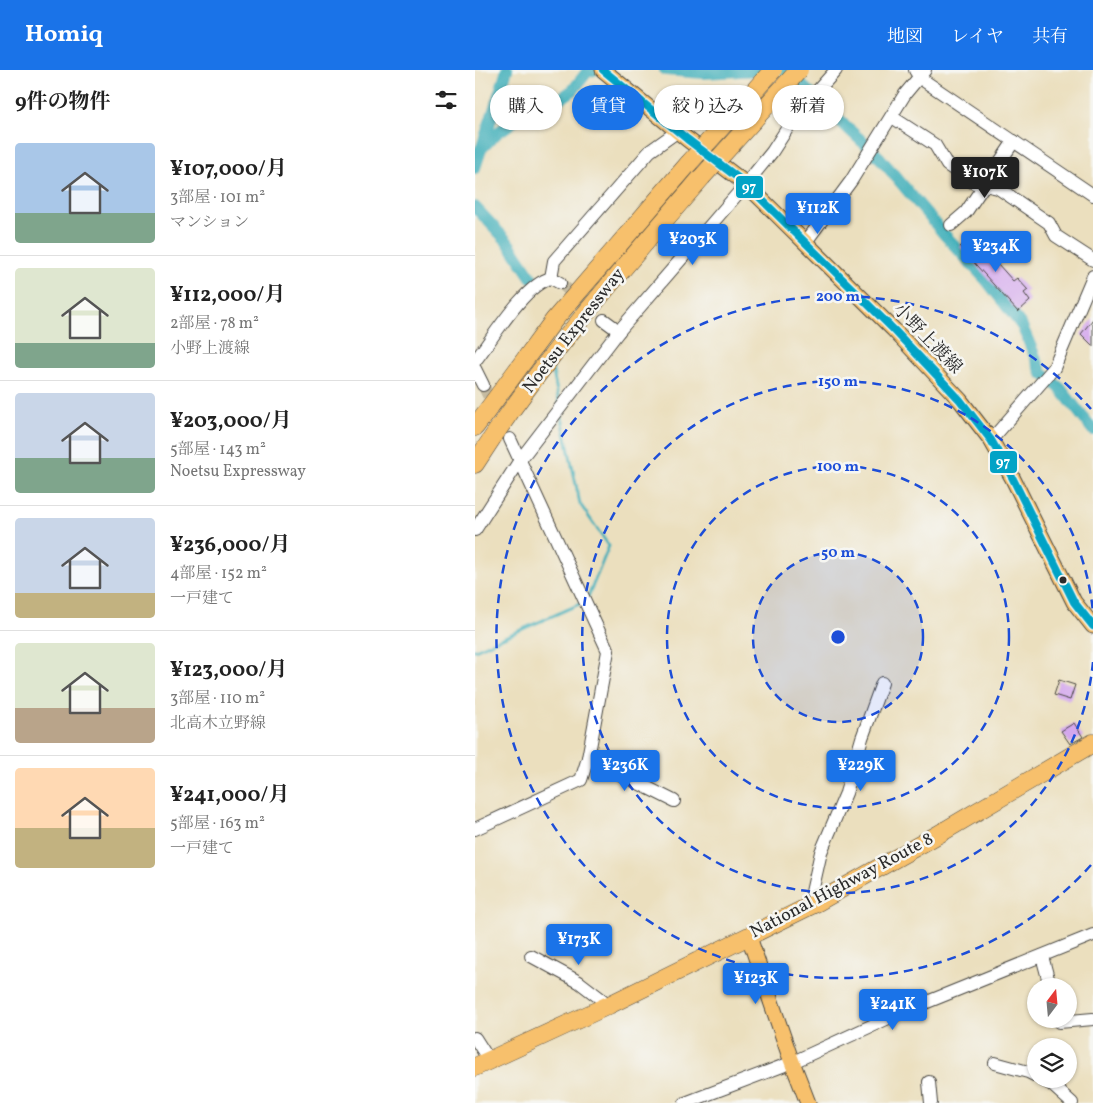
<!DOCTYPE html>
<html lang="ja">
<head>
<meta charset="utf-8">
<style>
	:root { --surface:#fff; --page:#f6f6f6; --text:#222; --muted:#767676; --line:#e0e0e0; --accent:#1a73e8 }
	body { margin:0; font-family:Vollkorn,"Noto Serif JP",serif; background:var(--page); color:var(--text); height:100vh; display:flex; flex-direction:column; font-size:19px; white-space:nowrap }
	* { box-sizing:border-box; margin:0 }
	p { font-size:16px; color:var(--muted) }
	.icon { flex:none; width:28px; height:28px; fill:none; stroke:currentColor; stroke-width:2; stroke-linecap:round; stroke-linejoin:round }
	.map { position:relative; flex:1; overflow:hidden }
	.side { display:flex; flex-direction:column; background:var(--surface); width:475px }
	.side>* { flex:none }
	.hud { position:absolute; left:15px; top:15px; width:475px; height:45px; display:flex; gap:10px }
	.needle { width:32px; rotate:16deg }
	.tools { position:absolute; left:552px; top:908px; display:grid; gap:10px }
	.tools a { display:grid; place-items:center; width:50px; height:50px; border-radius:50%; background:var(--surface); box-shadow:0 1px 4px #0004; font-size:25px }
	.price { position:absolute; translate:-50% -42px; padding:0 11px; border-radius:5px; background:var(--accent); color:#fff; font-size:16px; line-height:32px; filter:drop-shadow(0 1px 2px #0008) }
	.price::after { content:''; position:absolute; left:50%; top:30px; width:15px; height:11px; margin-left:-8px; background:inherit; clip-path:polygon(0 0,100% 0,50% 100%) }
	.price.current { background:#222; color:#fff }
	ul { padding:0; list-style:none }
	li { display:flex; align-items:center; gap:15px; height:125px; padding:0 15px }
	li+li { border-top:1px solid var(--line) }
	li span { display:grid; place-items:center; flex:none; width:140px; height:100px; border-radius:5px; color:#555 }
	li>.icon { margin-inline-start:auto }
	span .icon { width:60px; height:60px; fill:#fffc; stroke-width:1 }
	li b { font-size:21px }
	h2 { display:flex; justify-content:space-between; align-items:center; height:60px; padding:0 15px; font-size:21px }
	.chip { padding:0 18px; border-radius:22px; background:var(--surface); box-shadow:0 1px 4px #0004; font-size:18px; line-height:45px }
	.chip.current { background:var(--accent); color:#fff }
	header { display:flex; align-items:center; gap:30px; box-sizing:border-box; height:70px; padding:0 25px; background:var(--accent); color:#fff }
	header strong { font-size:24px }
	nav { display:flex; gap:28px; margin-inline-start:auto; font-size:18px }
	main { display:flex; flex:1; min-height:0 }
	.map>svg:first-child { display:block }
</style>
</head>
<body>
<header>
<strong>Homiq</strong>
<nav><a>地図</a><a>レイヤ</a><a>共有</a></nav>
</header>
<main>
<section class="side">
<h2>9件の物件<svg class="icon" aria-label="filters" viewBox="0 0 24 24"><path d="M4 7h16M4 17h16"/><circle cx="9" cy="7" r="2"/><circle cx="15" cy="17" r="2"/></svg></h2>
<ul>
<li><span style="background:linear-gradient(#a9c7e8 70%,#7fa58c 0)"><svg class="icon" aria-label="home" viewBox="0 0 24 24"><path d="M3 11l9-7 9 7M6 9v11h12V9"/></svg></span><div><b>¥107,000/月</b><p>3部屋 · 101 m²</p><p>マンション</p></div></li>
<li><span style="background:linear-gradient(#dfe7d0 75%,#7fa58c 0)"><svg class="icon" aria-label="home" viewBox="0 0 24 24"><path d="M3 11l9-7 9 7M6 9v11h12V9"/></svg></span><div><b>¥112,000/月</b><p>2部屋 · 78 m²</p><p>小野上渡線</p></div></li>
<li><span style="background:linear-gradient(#c9d6e8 65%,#7fa58c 0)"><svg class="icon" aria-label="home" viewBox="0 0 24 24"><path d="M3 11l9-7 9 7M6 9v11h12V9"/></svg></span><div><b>¥203,000/月</b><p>5部屋 · 143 m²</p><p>Noetsu Expressway</p></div></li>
<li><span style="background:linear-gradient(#c9d6e8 75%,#c2b280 0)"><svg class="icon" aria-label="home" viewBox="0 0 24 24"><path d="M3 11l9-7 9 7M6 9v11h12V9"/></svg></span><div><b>¥236,000/月</b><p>4部屋 · 152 m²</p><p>一戸建て</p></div></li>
<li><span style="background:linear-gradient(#dfe7d0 65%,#b9a48a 0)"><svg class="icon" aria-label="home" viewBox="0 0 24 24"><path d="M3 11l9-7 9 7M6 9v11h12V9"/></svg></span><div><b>¥123,000/月</b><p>3部屋 · 110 m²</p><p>北高木立野線</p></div></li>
<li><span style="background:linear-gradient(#ffd9b3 60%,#c2b280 0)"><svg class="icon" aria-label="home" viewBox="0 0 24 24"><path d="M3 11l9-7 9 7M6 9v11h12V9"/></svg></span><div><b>¥241,000/月</b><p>5部屋 · 163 m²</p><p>一戸建て</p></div></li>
</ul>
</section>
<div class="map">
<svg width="618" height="1033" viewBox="0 0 618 1033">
	<rect width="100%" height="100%" fill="#f6f6f2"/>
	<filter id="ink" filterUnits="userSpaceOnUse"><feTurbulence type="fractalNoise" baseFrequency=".02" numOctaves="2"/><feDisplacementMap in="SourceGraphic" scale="10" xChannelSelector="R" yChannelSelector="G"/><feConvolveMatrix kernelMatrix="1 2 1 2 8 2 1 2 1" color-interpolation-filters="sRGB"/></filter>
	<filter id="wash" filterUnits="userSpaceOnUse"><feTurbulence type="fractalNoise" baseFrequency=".0096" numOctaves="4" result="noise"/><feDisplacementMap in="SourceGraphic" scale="20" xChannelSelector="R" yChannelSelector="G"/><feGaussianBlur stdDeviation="1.12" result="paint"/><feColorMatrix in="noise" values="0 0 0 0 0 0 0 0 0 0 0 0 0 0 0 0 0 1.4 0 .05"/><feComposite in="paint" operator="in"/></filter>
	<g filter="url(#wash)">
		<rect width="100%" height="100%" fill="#ebdfbe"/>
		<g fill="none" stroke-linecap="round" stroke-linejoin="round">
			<g stroke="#3fafb9" stroke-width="3">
				<polyline points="77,297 84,332"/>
				<polyline points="86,343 105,434 134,476 113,527"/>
				<polyline points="0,580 107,533"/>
			</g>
			<g stroke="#3fafb9" stroke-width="12">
				<polyline points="190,0 228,3 284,0"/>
				<polyline points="310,0 405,88 468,163 512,211 547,256 567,303 585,318 618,360"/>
				<polyline points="5,80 22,63 45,47 88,27 98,20 112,2 119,0"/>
				<polyline points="0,98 32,0"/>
				<polyline points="0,137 32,171 56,207"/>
			</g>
		</g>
		<g id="blocks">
			<g fill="#d4a7ed">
				<polygon points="500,163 510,174 507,176 538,211 542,208 553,220 549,223 555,231 543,242 485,177"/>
				<polygon points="618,249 618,276 606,264"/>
				<polygon points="584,610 600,615 595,630 579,625"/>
				<polygon points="599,653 608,667 595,674 586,661"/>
			</g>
		</g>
	</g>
	<g filter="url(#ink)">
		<use href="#blocks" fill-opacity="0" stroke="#484641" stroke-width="1"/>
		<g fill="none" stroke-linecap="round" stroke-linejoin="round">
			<g stroke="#c5bba1" stroke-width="12" stroke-dasharray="12 6" stroke-linecap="butt">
				<polyline points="85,213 129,250"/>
				<polyline points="8,315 30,360"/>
			</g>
			<defs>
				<g id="minor">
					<polyline points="440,0 445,8 618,125"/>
					<polyline points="417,47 460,75 472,95 499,113 523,118 574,153 581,166 618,190"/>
					<polyline points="476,155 491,142 539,71"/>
					<polyline points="330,173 376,111 430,24 450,0"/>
					<polyline points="76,208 79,191 175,81 203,61"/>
					<polyline points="129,250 144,261"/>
					<path d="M0,291c17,-22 50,-77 76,-83l9,5"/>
					<polyline points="0,299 8,315"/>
					<polyline points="516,370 579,298 618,206"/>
					<polyline points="0,460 45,390 144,261 271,114 297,82 321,45 361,0"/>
					<polyline points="113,688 199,731"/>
					<polyline points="0,759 106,710 113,688 133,581 35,369"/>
					<polyline points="343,832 337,822 346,782 371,723 387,668 407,613"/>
					<polyline points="56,886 104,912 134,935"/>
					<polyline points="567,886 575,916"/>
					<polyline points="584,949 584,952 618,949"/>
					<polyline points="0,968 14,990"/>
					<polyline points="520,993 553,1002 561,1006"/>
					<polyline points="566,1009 576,1014 597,1033"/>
					<polyline points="454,1012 456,1033"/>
					<polyline points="210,1033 318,992 420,945 618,865"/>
				</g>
				<g id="major">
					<polyline points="128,0 212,69 271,114 419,260 485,330 516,370 537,407 599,532 618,556"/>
					<polyline points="274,867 314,984 333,1033"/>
				</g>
				<g id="highway">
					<polyline points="0,357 79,250 214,93"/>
					<path d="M0,394c66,-103 147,-195 227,-287"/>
					<polyline points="0,997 134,935 343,832 464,764 618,673"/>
				</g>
			</defs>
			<use href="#minor" stroke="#484641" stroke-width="14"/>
			<use href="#major" stroke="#484641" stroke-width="17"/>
			<use href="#highway" stroke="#484641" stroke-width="19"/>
			<use href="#minor" stroke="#fff" stroke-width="12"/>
			<use href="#major" stroke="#f7c06c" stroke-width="15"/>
			<use href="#highway" stroke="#f7c06c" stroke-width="18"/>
			<defs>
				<g id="highway-bridge">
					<polyline points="214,93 298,0"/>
					<polyline points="227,107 324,0"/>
				</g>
			</defs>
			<use href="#highway-bridge" stroke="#484641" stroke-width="19" stroke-linecap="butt"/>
			<use href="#highway-bridge" stroke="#f7c06c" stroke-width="18"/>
			<defs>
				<polyline id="bus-1" points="128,0 212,69 271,114 419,260 485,330 516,370 537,407 599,532 618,556"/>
			</defs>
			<use href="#bus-1" stroke="#f6f6f2" stroke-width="11"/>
			<use href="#bus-1" stroke="#02a3c6" stroke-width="8"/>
		</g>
	</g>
	<circle cx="363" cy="567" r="85" fill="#1d4ed8" fill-opacity=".12"/>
	<g fill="none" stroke="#1d4ed8" stroke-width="2.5" stroke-dasharray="9 6">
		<circle cx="363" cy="567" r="85"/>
		<circle cx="363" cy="567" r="171"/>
		<path d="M618 592A256 256 0 1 1 618 542"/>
		<path d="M616 795A341 341 0 1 1 616 339"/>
	</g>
	<circle fill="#2b2b2b" stroke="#f6f6f2" stroke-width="2" cx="588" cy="510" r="4.5"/>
	<g text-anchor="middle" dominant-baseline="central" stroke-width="5" stroke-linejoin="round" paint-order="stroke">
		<g font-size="18" fill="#2b2b2b" stroke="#f6f6f2">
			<text transform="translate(99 261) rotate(-52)">Noetsu Expressway</text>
			<text transform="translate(452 269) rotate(46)">小野上渡線</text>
			<text transform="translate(367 816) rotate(-28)">National Highway Route 8</text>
		</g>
	</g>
	<circle cx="363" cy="567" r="8" fill="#1d4ed8" stroke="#f6f6f2" stroke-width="2.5"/>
	<g font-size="15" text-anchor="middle" font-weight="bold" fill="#1d4ed8" stroke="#f6f6f2" stroke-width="5" stroke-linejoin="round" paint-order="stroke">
		<text x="363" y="231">200 m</text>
		<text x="363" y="316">150 m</text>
		<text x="363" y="401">100 m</text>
		<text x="363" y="487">50 m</text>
	</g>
	<g stroke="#f6f6f2" stroke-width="2">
		<rect x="260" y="105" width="29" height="24" rx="5" fill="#02a3c6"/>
		<rect x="514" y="380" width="29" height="24" rx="5" fill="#02a3c6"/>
	</g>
	<g font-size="14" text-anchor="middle" font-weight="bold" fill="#fff">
		<text x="274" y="122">97</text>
		<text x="528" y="397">97</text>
	</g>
</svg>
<div class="tools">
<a><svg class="needle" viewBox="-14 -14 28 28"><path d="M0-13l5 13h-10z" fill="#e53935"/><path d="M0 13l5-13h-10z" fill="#767676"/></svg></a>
<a><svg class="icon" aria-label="layers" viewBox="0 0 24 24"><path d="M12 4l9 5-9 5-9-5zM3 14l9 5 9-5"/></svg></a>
</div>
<b class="price current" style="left:510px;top:129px">¥107K</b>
<b class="price" style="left:343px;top:165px">¥112K</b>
<b class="price" style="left:218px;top:196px">¥203K</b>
<b class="price" style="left:521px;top:203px">¥234K</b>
<b class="price" style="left:150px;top:722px">¥236K</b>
<b class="price" style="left:386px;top:722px">¥229K</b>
<b class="price" style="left:104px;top:896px">¥173K</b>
<b class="price" style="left:281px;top:935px">¥123K</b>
<b class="price" style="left:418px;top:961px">¥241K</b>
<div class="hud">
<a class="chip">購入</a>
<a class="chip current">賃貸</a>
<a class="chip">絞り込み</a>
<a class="chip">新着</a>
</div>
</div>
</main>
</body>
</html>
